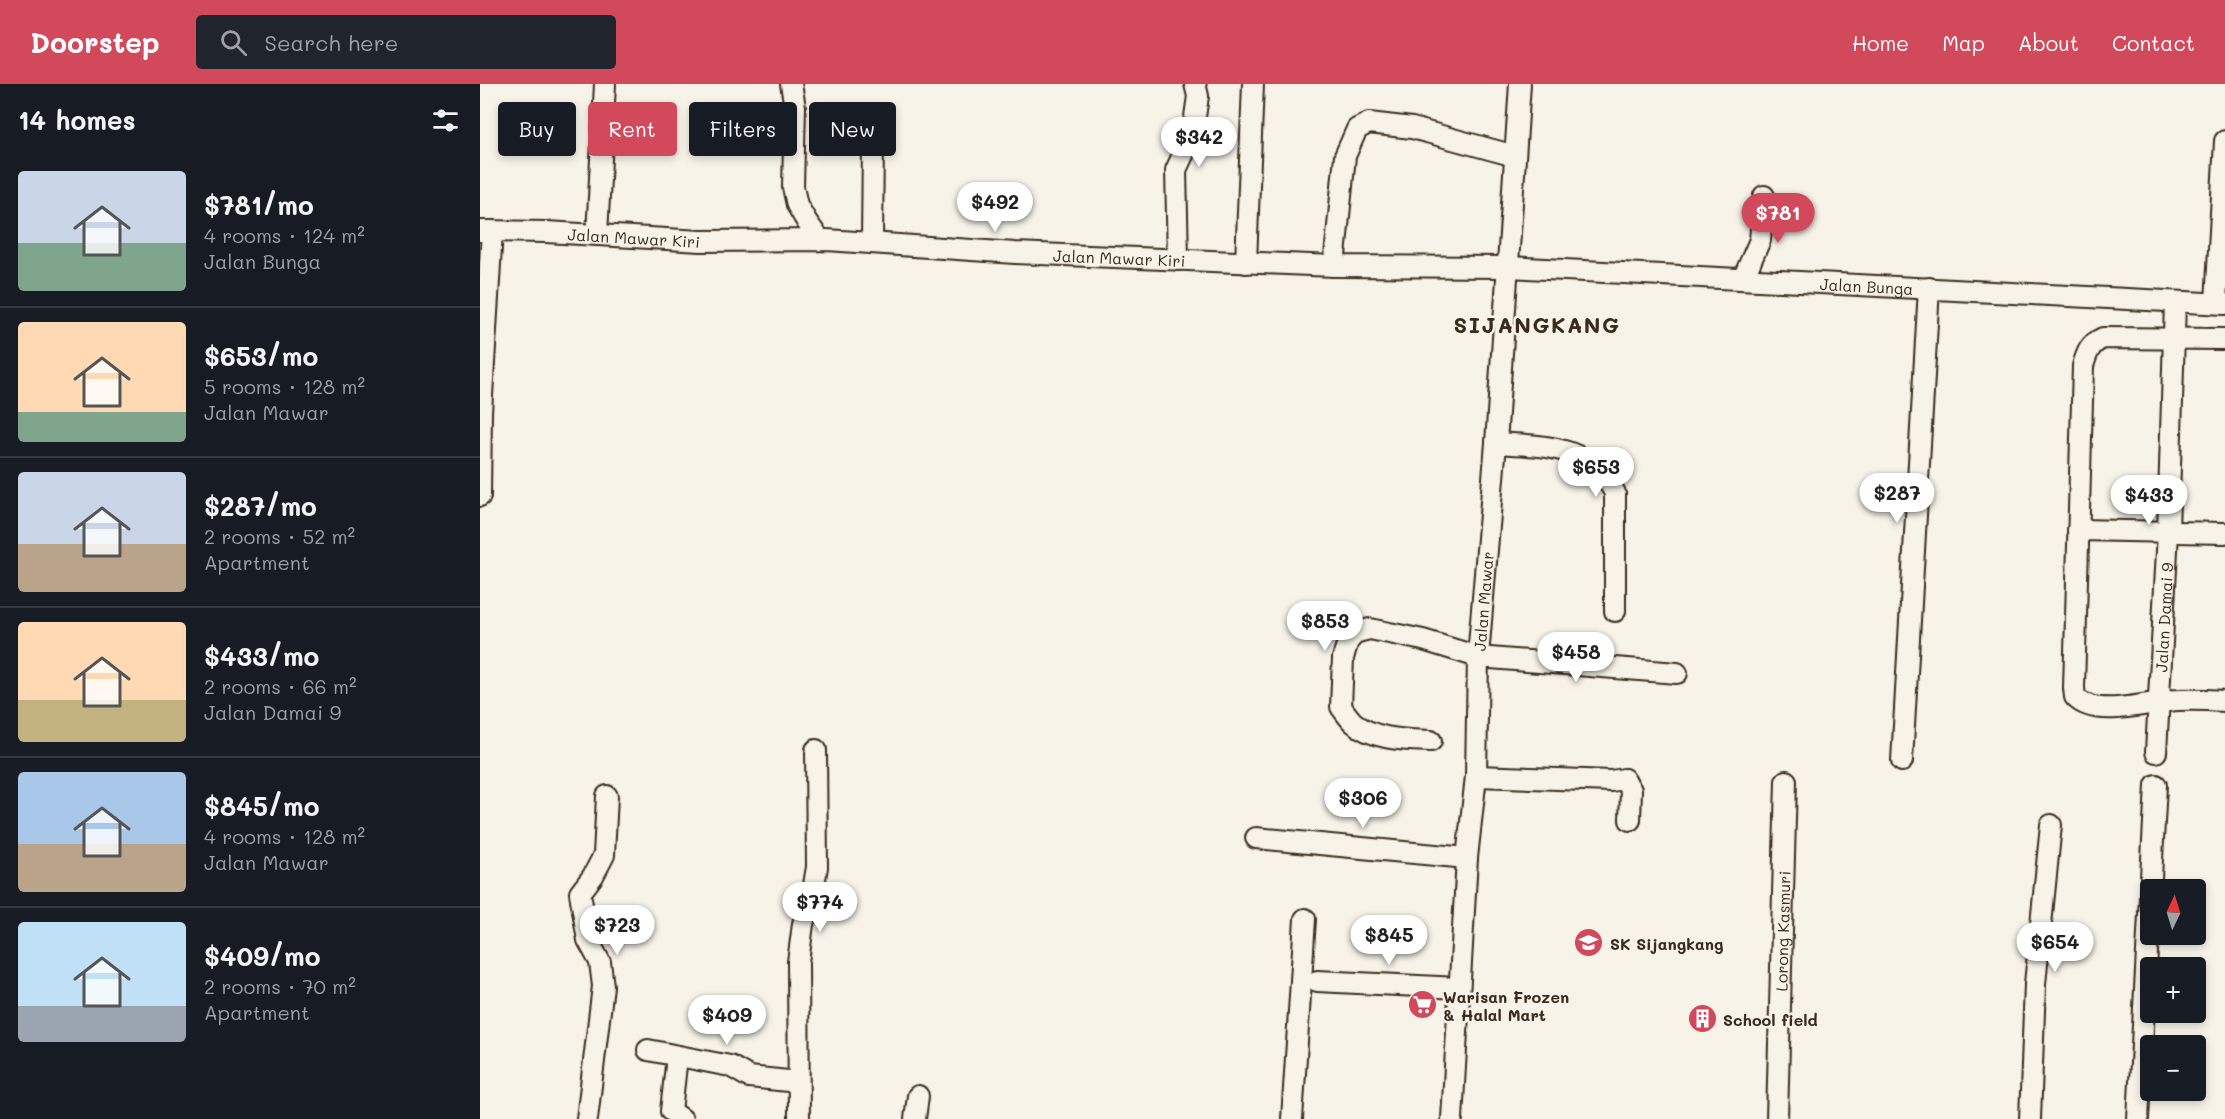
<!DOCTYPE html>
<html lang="en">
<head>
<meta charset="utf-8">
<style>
	:root { --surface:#171b24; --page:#20242c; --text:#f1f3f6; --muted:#9ea1a6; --line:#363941; --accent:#d1495b }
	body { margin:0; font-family:Mali,sans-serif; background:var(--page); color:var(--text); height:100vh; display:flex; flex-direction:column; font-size:22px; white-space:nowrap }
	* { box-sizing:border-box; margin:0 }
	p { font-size:20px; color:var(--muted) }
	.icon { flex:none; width:33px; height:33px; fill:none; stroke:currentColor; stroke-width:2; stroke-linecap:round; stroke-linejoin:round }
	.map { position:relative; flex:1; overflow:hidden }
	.side { display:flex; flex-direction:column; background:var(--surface); width:480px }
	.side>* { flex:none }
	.hud { position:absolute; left:18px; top:18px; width:570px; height:54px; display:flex; gap:12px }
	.needle { width:39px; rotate:4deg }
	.controls { position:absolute; left:1660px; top:795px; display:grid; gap:12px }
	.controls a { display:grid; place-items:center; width:66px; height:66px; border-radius:6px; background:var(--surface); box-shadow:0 3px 9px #0003; font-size:30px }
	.price { position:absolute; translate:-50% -51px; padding:0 14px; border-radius:21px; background:#fff; color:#222; font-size:20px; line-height:39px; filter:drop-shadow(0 2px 3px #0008) }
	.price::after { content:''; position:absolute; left:50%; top:36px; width:18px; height:14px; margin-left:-9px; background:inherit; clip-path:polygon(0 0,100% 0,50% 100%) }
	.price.selected { background:var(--accent); color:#fff }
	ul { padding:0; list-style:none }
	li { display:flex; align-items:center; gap:18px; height:150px; padding:0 18px }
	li+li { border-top:2px solid var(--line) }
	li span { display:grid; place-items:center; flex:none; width:168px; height:120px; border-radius:6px; color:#555 }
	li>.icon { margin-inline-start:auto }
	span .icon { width:72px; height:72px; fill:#fffc; stroke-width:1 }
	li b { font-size:26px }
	h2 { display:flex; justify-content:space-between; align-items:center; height:72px; padding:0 18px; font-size:26px }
	.tag { padding:0 21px; border-radius:6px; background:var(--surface); box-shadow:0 3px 9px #0003; font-size:21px; line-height:54px }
	.tag.selected { background:var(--accent); color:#fff }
	header { display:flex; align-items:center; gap:36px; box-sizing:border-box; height:84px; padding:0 30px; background:var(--accent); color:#fff }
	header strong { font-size:28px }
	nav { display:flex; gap:33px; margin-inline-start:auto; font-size:21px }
	.search { width:420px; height:54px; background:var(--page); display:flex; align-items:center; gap:15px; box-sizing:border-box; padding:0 21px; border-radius:6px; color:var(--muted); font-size:22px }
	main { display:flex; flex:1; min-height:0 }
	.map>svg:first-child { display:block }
</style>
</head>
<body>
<header>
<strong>Doorstep</strong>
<div class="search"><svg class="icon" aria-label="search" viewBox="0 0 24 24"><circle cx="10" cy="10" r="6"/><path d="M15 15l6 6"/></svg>Search here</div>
<nav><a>Home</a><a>Map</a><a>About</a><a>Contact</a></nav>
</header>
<main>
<section class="side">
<h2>14 homes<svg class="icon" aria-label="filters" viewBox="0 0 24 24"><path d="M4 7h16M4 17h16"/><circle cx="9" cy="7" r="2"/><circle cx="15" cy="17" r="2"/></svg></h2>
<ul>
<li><span style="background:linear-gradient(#c9d6e8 60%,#7fa58c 0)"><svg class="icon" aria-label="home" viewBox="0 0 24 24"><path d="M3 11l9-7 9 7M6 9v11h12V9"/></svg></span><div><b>$781/mo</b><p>4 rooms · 124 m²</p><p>Jalan Bunga</p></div></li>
<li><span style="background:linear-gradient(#ffd9b3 75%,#7fa58c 0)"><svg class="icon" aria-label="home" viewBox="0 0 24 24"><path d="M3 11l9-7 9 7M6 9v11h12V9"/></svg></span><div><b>$653/mo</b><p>5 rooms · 128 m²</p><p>Jalan Mawar</p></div></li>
<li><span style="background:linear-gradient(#c9d6e8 60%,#b9a48a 0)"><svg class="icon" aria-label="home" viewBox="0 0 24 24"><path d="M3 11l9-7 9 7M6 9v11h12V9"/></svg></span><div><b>$287/mo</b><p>2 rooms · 52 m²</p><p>Apartment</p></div></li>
<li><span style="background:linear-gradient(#ffd9b3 65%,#c2b280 0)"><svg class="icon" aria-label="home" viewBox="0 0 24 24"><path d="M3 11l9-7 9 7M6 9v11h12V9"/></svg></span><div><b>$433/mo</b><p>2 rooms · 66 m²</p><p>Jalan Damai 9</p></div></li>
<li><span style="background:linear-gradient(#a9c7e8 60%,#b9a48a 0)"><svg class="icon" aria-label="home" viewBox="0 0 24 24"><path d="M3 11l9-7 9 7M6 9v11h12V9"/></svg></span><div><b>$845/mo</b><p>4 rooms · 128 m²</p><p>Jalan Mawar</p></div></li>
<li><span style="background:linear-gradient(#bfe0f5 70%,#9aa5b1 0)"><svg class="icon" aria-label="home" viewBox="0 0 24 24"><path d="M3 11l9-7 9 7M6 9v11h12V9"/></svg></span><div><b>$409/mo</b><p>2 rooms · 70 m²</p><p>Apartment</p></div></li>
</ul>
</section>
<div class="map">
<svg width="1745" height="1035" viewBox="0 0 1745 1035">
	<rect width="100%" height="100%" fill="#f7f3e8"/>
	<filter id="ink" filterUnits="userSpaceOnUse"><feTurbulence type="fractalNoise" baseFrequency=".0167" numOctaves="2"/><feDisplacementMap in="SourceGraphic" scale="12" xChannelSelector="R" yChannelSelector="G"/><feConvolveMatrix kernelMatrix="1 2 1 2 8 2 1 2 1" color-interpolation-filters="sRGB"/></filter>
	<g filter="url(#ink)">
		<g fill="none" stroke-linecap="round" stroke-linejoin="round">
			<defs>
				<g id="minor">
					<polyline points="311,0 315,23 313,103 317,121 327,138 340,156"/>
					<path id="s1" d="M0,147l66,1 155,9 126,-1 188,13 319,13 174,1 717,37"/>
					<polyline points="117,151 125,0"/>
					<polyline points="392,158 393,59"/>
					<polyline points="698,176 696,86 710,56 715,33 718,12 715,0"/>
					<polyline points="766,179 773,0"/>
					<polyline points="854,182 865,72 877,45 889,39 932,44 1035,72"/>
					<polyline points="1263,195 1280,156 1284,112"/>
					<polyline points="1736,219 1745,57"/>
					<path d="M1745,255l-122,-1c-13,6 -16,14 -20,28l-9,322 1,9c21,23 77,4 103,3 16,-1 32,0 47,1"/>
					<path d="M1016,359c47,3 94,1 119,50v118"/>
					<polyline points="0,412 1,328 12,147"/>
					<polyline points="1598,446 1745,449"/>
					<path d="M951,657c-25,-1 -58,-1 -78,-19 -4,-4 -8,-10 -12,-15l2,-49 5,-17 9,-9 13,-3 53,11 55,17 199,16"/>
					<path id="s2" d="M1676,668l12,-220 7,-230"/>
					<polyline points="1422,677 1449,204"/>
					<polyline points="996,692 1131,697 1144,695 1151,706 1150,736"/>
					<polyline points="776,754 987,774"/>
					<polyline points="837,897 979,904"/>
					<polyline points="168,966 250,982 269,993 318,998"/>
					<polyline points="197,972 191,1027 202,1035"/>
					<polyline points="107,1035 123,902 120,878 108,856 100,809 113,792 124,771 127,712"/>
					<polyline points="319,1035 318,878 323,840 333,807 337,783 336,666"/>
					<polyline points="435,1035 438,1012"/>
					<polyline points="812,1035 825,835"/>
					<path id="s3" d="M972,1035l15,-261 9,-82 2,-119 18,-214 24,-359"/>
					<path id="s4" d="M1297,1035l9,-338"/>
					<polyline points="1550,1035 1555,900 1571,741"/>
					<polyline points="1658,1035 1676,701"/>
				</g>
			</defs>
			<use href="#minor" stroke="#3b2a1e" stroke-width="24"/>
			<use href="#minor" stroke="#f7f3e8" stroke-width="20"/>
		</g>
	</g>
	<defs>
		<symbol id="school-disc" viewBox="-11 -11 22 22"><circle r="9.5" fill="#d1495b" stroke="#f7f3e8"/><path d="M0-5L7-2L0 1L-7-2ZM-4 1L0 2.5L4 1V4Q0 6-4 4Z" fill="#fff"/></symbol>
		<symbol id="supermarket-disc" viewBox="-11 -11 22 22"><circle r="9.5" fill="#d1495b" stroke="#f7f3e8"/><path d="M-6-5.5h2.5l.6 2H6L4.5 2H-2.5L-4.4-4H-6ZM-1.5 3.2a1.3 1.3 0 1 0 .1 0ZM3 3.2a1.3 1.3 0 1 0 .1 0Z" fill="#fff"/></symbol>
		<symbol id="building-disc" viewBox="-11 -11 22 22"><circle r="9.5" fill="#d1495b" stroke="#f7f3e8"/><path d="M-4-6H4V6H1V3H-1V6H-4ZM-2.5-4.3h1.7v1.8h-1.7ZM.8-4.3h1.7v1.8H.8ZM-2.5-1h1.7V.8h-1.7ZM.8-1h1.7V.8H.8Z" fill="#fff"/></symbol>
	</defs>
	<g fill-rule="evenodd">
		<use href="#school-disc" x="1092" y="842" width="33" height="33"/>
		<use href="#supermarket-disc" x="926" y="904" width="33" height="33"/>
		<use href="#building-disc" x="1206" y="918" width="33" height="33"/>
	</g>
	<g text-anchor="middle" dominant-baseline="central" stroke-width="5" stroke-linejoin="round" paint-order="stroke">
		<g font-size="16" fill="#3b2a1e" stroke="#f7f3e8">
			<text stroke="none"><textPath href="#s1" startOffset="154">Jalan Mawar Kiri</textPath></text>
			<text stroke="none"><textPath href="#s1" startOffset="640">Jalan Mawar Kiri</textPath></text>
			<text stroke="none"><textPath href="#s1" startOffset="1388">Jalan Bunga</textPath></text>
			<text stroke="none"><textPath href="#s3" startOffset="519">Jalan Mawar</textPath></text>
			<text stroke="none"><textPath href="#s2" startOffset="135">Jalan Damai 9</textPath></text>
			<text stroke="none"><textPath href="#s4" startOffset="188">Lorong Kasmuri</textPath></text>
		</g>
		<g font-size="16" font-weight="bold" fill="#3b2a1e" stroke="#f7f3e8" text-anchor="start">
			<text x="1130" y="859">SK Sijangkang</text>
			<text x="963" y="912">Warisan Frozen<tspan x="963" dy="18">&amp; Halal Mart</tspan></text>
			<text x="1243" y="935">School field</text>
		</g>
		<g font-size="22" font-weight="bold" letter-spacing="1.5" fill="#3b2a1e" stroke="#f7f3e8">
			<text x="1057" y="240">SIJANGKANG</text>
		</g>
	</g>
</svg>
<div class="controls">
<a><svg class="needle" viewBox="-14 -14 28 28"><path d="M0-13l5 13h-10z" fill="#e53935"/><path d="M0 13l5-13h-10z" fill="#9ea1a6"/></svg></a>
<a>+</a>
<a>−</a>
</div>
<b class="price" style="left:719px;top:84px">$342</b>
<b class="price" style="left:515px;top:149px">$492</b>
<b class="price selected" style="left:1298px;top:160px">$781</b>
<b class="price" style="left:1116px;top:414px">$653</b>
<b class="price" style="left:1417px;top:440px">$287</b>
<b class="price" style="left:1669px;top:442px">$433</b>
<b class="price" style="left:845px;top:568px">$853</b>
<b class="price" style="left:1096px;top:599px">$458</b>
<b class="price" style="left:883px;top:745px">$306</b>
<b class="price" style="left:340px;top:849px">$774</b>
<b class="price" style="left:137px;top:872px">$723</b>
<b class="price" style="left:909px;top:882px">$845</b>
<b class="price" style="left:1575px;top:889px">$654</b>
<b class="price" style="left:247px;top:962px">$409</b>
<div class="hud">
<a class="tag">Buy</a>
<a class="tag selected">Rent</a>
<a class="tag">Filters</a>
<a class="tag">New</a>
</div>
</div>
</main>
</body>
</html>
